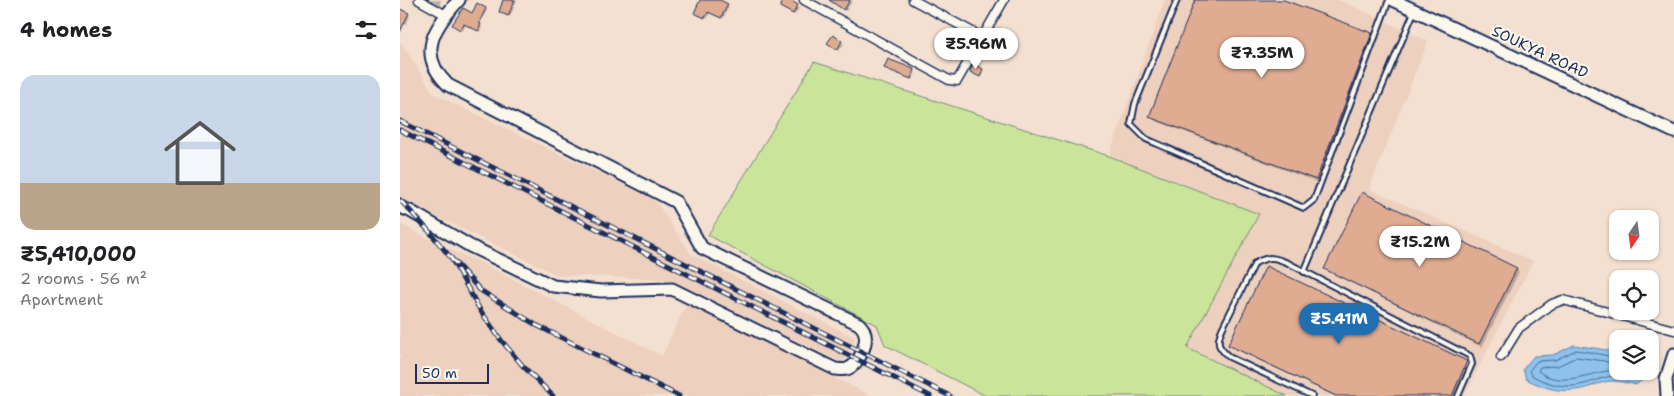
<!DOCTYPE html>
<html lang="en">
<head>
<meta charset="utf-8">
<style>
	:root { --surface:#fff; --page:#f2f2f2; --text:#202124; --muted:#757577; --accent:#1f6fb2 }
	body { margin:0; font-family:"Shantell Sans",sans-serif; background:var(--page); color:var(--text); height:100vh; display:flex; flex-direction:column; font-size:19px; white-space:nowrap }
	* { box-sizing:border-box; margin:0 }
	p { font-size:16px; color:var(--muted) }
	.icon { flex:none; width:28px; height:28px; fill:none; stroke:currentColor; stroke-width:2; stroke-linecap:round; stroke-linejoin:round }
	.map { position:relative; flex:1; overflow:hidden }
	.sheet { display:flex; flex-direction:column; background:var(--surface); width:400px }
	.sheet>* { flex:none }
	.needle { width:32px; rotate:193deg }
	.buttons { position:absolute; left:1209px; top:210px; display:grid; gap:10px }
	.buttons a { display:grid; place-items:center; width:50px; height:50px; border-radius:10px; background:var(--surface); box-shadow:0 1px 4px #0004; font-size:25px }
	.scale { position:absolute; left:15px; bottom:12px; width:74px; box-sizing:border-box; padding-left:5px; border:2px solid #1b2f5e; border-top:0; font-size:14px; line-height:18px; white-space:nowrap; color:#1b2f5e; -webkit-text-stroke:4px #fbf7ec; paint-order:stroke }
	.price { position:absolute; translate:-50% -42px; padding:0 11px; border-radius:18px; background:#fff; color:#222; font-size:16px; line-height:32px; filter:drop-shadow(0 1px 2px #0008) }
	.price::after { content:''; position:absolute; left:50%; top:30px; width:15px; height:11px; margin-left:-8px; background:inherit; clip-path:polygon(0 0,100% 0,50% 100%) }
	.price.selected { background:var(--accent); color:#fff }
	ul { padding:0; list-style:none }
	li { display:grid; align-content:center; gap:10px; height:265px; padding:0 20px }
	li span { display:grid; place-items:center; height:155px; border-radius:15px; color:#555 }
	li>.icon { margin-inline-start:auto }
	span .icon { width:90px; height:90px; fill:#fffc; stroke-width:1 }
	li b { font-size:21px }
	h2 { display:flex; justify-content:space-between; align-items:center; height:60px; padding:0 20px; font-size:21px }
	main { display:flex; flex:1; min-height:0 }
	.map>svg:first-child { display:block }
</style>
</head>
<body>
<main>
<section class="sheet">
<h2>4 homes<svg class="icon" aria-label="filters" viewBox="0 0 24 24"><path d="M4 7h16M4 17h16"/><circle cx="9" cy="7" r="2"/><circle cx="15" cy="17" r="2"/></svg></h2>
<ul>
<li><span style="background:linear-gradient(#c9d6e8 70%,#b9a48a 0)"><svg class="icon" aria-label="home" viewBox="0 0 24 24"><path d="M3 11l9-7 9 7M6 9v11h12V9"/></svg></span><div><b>₹5,410,000</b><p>2 rooms · 56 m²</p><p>Apartment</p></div></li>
</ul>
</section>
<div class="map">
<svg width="1274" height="396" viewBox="0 0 1274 396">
	<rect width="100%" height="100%" fill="#f3e0d1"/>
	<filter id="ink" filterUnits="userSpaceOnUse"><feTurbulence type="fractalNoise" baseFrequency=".02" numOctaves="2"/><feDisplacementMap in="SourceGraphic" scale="10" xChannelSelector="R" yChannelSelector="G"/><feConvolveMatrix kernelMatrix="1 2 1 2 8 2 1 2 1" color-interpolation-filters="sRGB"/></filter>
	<g filter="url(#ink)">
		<g fill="#edd0be">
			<polygon points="765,0 939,0 1028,41 969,189 1133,261 1064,396 887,396 787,348 858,214 709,156"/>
			<polygon points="0,41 34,94 255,200 291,254 455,338 443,363 295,291 262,279 158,275 0,199"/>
			<polygon points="0,224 36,243 77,261 262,356 287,303 471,396 0,396"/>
		</g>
		<polygon fill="#cae49a" stroke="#728a7c" points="414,62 709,156 859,214 787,348 887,396 586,396 485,345 477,325 308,235"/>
		<path fill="#8ec2eb" stroke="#6087b3" d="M1174,345l33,5 10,4 1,17h24v9l-6,5c-12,-3 -23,-6 -35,-2 -6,1 -12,5 -18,6 -23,4 -37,0 -57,-10l-3,-10 11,-13 19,-1z"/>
		<g fill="#0003">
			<polygon points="31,0 41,0 40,5"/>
			<polygon points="104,0 117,0 110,17 102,13"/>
			<polygon points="301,0 310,0 327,5 329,6 323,19 310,13 307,19 298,15"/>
			<polygon points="386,0 399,8 395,15 384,8"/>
			<polygon points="435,0 453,0 446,11 436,4"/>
			<polygon points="797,0 881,0 972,35 975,38 919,183 754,120 751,116"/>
			<polygon points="86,9 87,10 80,25 82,27 80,32 66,25 62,31 56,27"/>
			<polygon points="0,10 10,16 6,25 0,22"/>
			<polygon points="557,33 573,44 566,57 551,48"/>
			<polygon points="433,36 444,44 439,51 431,45"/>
			<polygon points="488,61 514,70 516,72 513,80 487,69"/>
			<polygon points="867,268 1067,362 1070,366 1056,396 934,396 833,348 830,345"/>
			<polygon points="926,269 1116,269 1119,272 1082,347 929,272"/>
		</g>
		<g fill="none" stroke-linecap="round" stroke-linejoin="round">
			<g stroke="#496a96" stroke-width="1">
				<path d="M1177,357l27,4 11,4 2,3 -2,2c-26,2 -54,19 -77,1l2,-4 17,-1z"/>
				<path d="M1218,358l-29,-6 -13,-2 -21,10 -18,1 -8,10 2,4c16,9 35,14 53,9 12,-3 22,-9 35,-8 5,0 10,2 15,3l2,-2 1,-6"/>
			</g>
		</g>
		<g fill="#dfac92" stroke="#1b2f5e">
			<polygon points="103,0 115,0 108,16 99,12"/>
			<polygon points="300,0 320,0 328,4 321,18 308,12 305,18 294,13"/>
			<polygon points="384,0 390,0 398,5 393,14 380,7"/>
			<polygon points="429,0 450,0 444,10"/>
			<polygon points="795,0 884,0 972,33 916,180 749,117"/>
			<polygon points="77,3 86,8 79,23 81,24 78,31 64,24 60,30 52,25 63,8 72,13"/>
			<polygon points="0,9 9,13 0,32"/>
			<polygon points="556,32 572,41 564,56 548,46"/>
			<polygon points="433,35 442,41 437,50 427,43"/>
			<polygon points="488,59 514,69 511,79 484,68"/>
			<polygon points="573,64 583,69 580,77 570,72"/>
			<polygon points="962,192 1117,268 1079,344 924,269"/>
			<polygon points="866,266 1067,361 1052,396 936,396 828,345"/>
		</g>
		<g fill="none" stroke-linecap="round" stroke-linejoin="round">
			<defs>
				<g id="lane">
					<polyline points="777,0 735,104 731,124 746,139 904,208 914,200 989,0"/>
					<polyline points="904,272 1014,12"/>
					<path d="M912,396l-83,-39c-11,-10 -13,-13 -7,-28l33,-66c15,-7 19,-6 33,0l182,93 2,8 -14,32"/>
				</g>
				<g id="street">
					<polyline points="19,0 46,15"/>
					<polyline points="404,0 549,80 557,81 604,0"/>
					<polyline points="513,0 582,37"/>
					<polyline points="1101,357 1119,328 1152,304 1163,300 1274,330"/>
				</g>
				<g id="secondary">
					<polyline points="993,0 1274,132"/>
					<path d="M0,207l10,4 60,35 83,40 48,5 71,-2 163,80c3,0 8,1 12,0 12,-4 22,-27 17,-38 -1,-3 -3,-5 -5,-7l-157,-76 -26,-46 -228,-117c-32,-31 -14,-58 11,-85"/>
					<polyline points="1267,396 1266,379 1274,354"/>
				</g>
			</defs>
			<use href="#lane" stroke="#1b2f5e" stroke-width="8"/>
			<use href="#street" stroke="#1b2f5e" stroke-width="11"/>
			<use href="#secondary" stroke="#1b2f5e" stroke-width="15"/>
			<use href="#lane" stroke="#fbf7ec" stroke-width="4"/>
			<use href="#street" stroke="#fbf7ec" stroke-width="8"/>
			<use href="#secondary" stroke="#fbf7ec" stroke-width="11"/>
			<defs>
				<g id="rail">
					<polyline points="0,121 550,396"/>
					<polyline points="0,130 530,396"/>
					<polyline points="0,200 28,230 51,258 80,310 101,340 123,366 153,396"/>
					<polyline points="51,258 80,290 136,325 279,396"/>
				</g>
			</defs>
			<use href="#rail" stroke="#1b2f5e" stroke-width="5"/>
			<use href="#rail" stroke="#fbf7ec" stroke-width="3" stroke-dasharray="9" stroke-linecap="butt"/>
		</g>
	</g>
	<g text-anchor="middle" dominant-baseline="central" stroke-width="4" stroke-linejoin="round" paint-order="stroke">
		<g font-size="15" fill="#1b2f5e" stroke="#fbf7ec">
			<text transform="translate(1140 52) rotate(25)">SOUKYA ROAD</text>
		</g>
	</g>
</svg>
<div class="buttons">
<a><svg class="needle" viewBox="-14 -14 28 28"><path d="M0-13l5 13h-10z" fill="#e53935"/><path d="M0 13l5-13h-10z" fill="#757577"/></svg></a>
<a><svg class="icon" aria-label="locate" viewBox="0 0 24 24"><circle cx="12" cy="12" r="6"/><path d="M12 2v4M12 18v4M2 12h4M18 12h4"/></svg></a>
<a><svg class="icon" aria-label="layers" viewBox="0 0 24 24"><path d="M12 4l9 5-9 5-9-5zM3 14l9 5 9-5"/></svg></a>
</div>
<div class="scale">50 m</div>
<b class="price" style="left:576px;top:70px">₹5.96M</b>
<b class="price" style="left:862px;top:79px">₹7.35M</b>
<b class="price" style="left:1020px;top:268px">₹15.2M</b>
<b class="price selected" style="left:939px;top:345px">₹5.41M</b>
</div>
</main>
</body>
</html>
